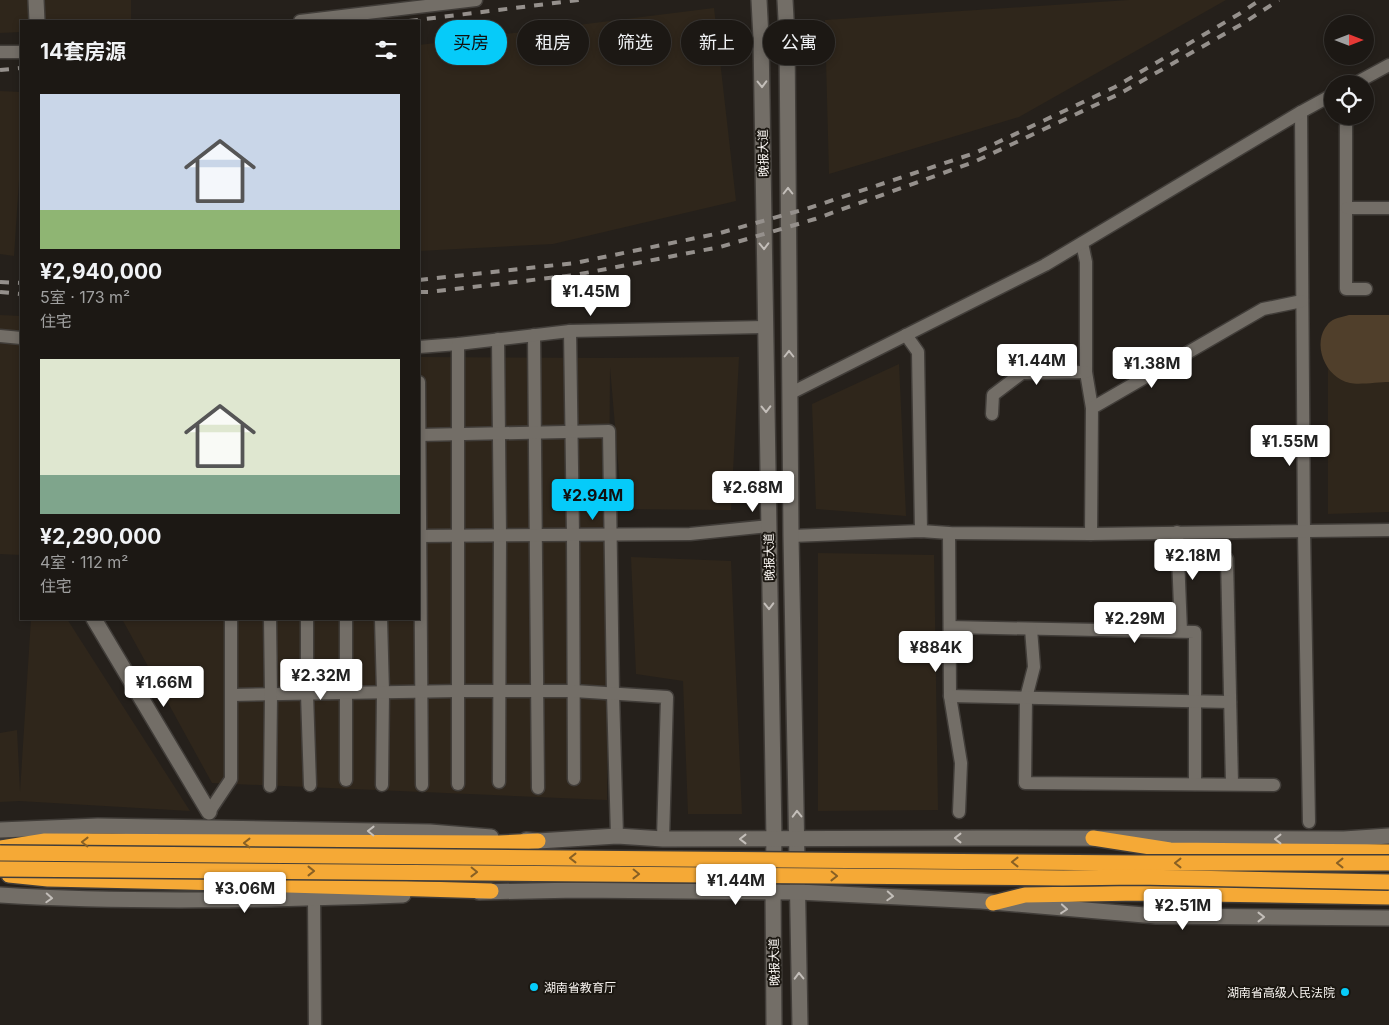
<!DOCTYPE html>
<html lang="zh">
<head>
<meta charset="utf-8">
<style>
	:root { --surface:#1c1814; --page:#25211d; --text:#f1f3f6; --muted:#a0a0a0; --line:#3a3734; --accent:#06cbf9 }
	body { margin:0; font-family:Inter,"Noto Sans SC",sans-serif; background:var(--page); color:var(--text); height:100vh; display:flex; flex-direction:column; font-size:19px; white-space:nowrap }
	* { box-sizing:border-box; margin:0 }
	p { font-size:16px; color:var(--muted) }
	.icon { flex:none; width:28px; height:28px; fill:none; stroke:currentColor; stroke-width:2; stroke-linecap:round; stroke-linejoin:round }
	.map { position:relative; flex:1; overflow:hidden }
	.sheet { position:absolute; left:20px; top:20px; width:400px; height:600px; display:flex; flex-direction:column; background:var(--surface); border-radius:0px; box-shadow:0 2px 8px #0003,0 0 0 1px var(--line) }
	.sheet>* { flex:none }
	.banner { position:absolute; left:435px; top:20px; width:475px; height:45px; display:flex; gap:10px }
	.needle { width:32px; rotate:90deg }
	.buttons { position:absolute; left:1324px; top:15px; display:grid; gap:10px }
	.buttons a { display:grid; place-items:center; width:50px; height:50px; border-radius:50%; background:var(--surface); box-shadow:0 2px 8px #0003,0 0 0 1px var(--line); font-size:25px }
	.price { position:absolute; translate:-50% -42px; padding:0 11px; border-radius:5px; background:#fff; color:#222; font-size:16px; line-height:32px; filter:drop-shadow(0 1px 2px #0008) }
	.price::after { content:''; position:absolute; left:50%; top:30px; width:15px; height:11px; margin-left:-8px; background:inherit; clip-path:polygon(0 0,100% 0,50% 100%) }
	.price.current { background:var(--accent); color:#111 }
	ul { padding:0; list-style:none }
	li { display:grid; align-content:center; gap:10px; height:265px; padding:0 20px }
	li span { display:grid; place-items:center; height:155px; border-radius:0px; color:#555 }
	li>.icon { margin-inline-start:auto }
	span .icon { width:90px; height:90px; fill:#fffc; stroke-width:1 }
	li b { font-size:21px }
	h2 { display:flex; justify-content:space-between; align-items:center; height:60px; padding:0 20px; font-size:21px }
	.pill { padding:0 18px; border-radius:22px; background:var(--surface); box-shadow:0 2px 8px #0003,0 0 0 1px var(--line); font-size:18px; line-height:45px }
	.pill.current { background:var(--accent); color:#111 }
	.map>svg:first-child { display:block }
</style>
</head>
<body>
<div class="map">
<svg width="1389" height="1025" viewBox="0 0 1389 1025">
	<rect width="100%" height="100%" fill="#25201b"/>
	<g fill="#2f261b">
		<polygon points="0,0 131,0 131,21 21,21 21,32 0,33"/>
		<polygon points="1129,0 1226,0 1019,117 829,174 825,20"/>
		<polygon points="714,8 736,201 553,244 419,251 419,45"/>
		<polygon points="0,91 21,92 21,149 14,256 0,254"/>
		<polygon points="0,315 21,316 20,363 21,555 0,554"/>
		<polygon points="1389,322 1389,512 1328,514 1328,323"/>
		<polygon points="419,357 610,358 739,357 731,510 622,509 610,367 607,800 212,783 122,619 419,619"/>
		<polygon points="899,364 906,516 816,509 812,404"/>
		<polygon points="818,553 934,555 938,810 818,811"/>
		<polygon points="631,557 731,561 742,814 688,814 683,681 636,674"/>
		<polygon points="31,619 67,619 190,811 19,801 0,802 0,733 17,730 20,792"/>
	</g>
	<path fill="#503f2b" d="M1349,315h40v67c-10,0 -30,3 -39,1 -25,-5 -39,-40 -22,-59 5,-6 14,-7 21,-9z"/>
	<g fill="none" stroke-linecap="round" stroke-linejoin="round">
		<defs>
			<g id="street">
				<polyline points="300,21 476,0"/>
				<polyline points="0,52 21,52"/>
				<polyline points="1354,84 1389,65"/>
				<polyline points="1301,112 1304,532 1309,822"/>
				<polyline points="1346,126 1346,289 1366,289"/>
				<polyline points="1347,208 1389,208"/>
				<polyline points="1082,243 1086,262 1086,372 1092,408"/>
				<polyline points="570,331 573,535 574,779"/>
				<polyline points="534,335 538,788"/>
				<polyline points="906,335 918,352 921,531"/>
				<polyline points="0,336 21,338"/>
				<polyline points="498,339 500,536 499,782"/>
				<polyline points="419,347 458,344 570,331 765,327"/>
				<polyline points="419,382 422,785"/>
				<polyline points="789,394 1045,265 1301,112 1332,95"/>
				<polyline points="992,414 993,395 1022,373 1086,372"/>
				<polyline points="419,435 609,431 613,694 617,836"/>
				<polyline points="1177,532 1181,631"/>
				<polyline points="949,533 950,696 961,763 959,812"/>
				<polyline points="1091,534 1092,408 1263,309 1302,301"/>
				<polyline points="419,536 690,534 768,526"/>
				<polyline points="791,536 921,531 949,533 1091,534 1389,530"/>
				<polyline points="1227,559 1232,784"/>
				<polyline points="307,619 307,694 310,785"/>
				<polyline points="346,619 346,780"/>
				<polyline points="381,619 383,692 382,785"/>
				<polyline points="950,627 1195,632 1195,784"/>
				<polyline points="1031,629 1034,667 1026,698 1025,783 1274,785"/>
				<polyline points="232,695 458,691 574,691 667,697 663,839"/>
				<polyline points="950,696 1230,702"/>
				<polyline points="458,784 458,344"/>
				<polyline points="270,786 271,695 270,619"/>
				<polyline points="209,812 231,779 231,619"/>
				<polyline points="314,898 315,1025"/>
			</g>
			<g id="secondary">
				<polyline points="36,0 37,21"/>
				<polyline points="759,0 761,38 774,839 773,891 774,1025"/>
				<polyline points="785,0 787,37 791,536 800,1025"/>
				<polyline points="94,619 209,812"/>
				<polyline points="0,830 98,826 430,832 491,837"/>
				<polyline points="526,840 538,841 617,836 663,839 981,838 1344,839 1389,836"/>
				<polyline points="479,892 577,890 798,892 981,901 1156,916 1389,918"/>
				<path d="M0,895c134,8 269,5 403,0"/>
			</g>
			<g id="highway">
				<polyline points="1093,838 1170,850 1389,852"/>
				<polyline points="0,848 45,841 499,843 538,841"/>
				<polyline points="9,875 48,879 186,882 491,891"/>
				<polyline points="993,903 1025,895 1140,893 1389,897"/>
			</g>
		</defs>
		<use href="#street" stroke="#413d39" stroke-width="15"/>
		<use href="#secondary" stroke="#413d39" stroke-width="18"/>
		<use href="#highway" stroke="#413d39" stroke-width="18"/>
		<use href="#street" stroke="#736e67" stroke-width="12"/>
		<use href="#secondary" stroke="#736e67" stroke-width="15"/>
		<use href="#highway" stroke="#f5a936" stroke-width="15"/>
		<g stroke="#95908c" stroke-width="4" stroke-dasharray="9 9" stroke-linecap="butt">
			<polyline points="409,21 579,0"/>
			<polyline points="0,70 21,68"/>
			<polyline points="419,280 575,263 720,233 809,208 975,153 1115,87 1239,14 1260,0"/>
			<polyline points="0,282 21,283"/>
			<polyline points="0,292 21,294"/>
			<polyline points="419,292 429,292 575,275 720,247 815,219 974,162 1119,94 1242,24 1279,0"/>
		</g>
		<defs>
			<g id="highway-bridge">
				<polyline points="0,853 1138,863 1389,863"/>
				<polyline points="0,869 1063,878 1138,877 1389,882"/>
			</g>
		</defs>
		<use href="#highway-bridge" stroke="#413d39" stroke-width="18" stroke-linecap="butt"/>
		<use href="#highway-bridge" stroke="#f5a936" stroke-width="15"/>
	</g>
	<defs><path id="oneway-chevron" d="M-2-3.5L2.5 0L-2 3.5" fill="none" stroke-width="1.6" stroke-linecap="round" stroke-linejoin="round" transform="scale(1.25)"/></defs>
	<g stroke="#c3beb9">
		<use href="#oneway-chevron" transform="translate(762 84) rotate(89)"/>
		<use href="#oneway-chevron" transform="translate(788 191) rotate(-90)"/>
		<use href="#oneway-chevron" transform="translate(764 246) rotate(89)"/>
		<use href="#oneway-chevron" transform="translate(789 354) rotate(-90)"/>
		<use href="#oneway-chevron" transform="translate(766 409) rotate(89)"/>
		<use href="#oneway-chevron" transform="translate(769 606) rotate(89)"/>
		<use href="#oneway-chevron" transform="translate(797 814) rotate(-91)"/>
		<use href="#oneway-chevron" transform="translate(371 831) rotate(-179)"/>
		<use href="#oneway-chevron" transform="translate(958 838) rotate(180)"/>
		<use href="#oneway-chevron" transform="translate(743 839) rotate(180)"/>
		<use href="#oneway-chevron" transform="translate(1278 839) rotate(-180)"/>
		<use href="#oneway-chevron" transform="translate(890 896) rotate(3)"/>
		<use href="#oneway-chevron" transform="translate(49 898) rotate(3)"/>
		<use href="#oneway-chevron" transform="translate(1064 909) rotate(5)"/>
		<use href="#oneway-chevron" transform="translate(1261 917)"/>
		<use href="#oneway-chevron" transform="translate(799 976) rotate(-91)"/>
	</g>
	<g stroke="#886024">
		<use href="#oneway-chevron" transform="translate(85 842) rotate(-179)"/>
		<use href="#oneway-chevron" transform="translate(247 843) rotate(180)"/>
		<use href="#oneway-chevron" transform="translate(573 858) rotate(-180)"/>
		<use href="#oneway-chevron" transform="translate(1015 862) rotate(-180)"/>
		<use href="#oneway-chevron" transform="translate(1178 863) rotate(-180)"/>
		<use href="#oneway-chevron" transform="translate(1340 863) rotate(-180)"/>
		<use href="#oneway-chevron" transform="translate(311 871)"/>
		<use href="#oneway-chevron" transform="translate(474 872) rotate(1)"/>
		<use href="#oneway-chevron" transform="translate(636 874) rotate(1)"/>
		<use href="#oneway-chevron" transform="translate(834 876) rotate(1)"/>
	</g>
	<g fill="#06cbf9" stroke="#1b1711" stroke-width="2">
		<circle cx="534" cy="987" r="5"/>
		<circle cx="1345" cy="992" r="5"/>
	</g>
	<g text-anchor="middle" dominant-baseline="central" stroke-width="4" stroke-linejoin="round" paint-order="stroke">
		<g font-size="12" fill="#f8f4f0" stroke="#1b1711">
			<text transform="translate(763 153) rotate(-91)">晚报大道</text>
			<text transform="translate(769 557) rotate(-91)">晚报大道</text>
			<text transform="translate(774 962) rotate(-91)">晚报大道</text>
		</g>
		<g font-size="12" fill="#f8f4f0" stroke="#1b1711" text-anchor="start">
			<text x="544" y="987">湖南省教育厅</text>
			<text x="1335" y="992" text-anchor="end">湖南省高级人民法院</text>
		</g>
	</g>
</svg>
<div class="buttons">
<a><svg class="needle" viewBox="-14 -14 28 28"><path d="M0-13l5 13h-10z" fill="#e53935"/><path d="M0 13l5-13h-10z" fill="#a0a0a0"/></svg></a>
<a><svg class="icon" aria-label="locate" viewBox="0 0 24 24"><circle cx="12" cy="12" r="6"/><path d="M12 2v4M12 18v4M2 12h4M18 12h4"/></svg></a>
</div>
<b class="price" style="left:591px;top:317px">¥1.45M</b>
<b class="price" style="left:1037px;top:386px">¥1.44M</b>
<b class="price" style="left:1152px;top:389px">¥1.38M</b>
<b class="price" style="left:1290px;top:467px">¥1.55M</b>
<b class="price" style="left:753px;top:513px">¥2.68M</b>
<b class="price current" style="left:593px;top:521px">¥2.94M</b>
<b class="price" style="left:1193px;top:581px">¥2.18M</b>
<b class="price" style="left:1135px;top:644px">¥2.29M</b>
<b class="price" style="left:936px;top:673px">¥884K</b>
<b class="price" style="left:321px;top:701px">¥2.32M</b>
<b class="price" style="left:164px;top:708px">¥1.66M</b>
<b class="price" style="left:736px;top:906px">¥1.44M</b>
<b class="price" style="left:245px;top:914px">¥3.06M</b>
<b class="price" style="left:1183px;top:931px">¥2.51M</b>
<div class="banner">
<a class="pill current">买房</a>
<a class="pill">租房</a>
<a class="pill">筛选</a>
<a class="pill">新上</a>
<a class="pill">公寓</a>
</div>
<section class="sheet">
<h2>14套房源<svg class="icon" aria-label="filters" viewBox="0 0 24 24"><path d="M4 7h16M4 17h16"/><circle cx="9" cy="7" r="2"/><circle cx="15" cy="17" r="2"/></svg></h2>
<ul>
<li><span style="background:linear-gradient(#c9d6e8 75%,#8fb573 0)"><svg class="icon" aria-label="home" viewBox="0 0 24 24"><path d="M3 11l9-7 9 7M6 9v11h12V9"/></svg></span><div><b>¥2,940,000</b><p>5室 · 173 m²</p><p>住宅</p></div></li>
<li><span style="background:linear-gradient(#dfe7d0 75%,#7fa58c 0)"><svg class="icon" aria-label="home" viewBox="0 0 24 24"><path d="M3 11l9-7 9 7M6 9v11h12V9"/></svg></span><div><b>¥2,290,000</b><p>4室 · 112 m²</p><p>住宅</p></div></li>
</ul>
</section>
</div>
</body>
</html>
